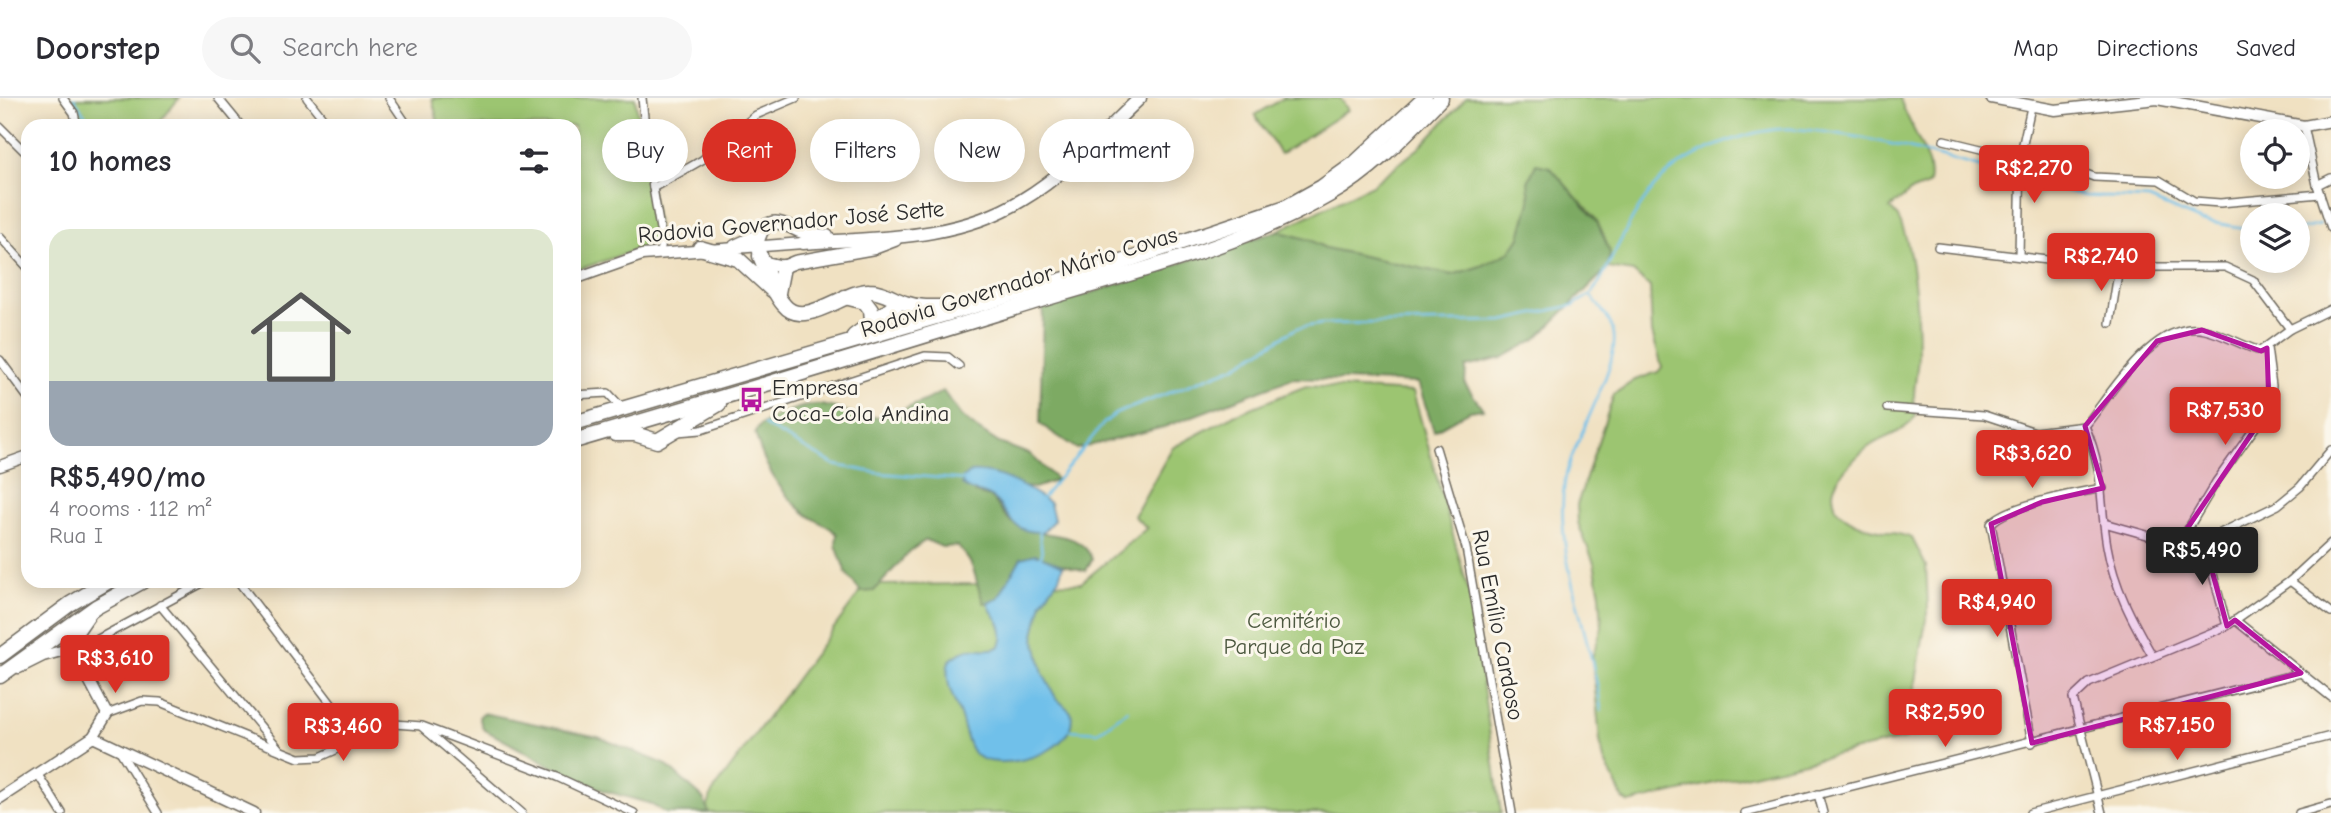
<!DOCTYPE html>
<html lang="en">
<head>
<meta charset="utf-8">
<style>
	:root { --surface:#fff; --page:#f7f7f7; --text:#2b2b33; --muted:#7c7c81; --line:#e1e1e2; --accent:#d93025 }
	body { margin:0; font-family:"Comic Neue",sans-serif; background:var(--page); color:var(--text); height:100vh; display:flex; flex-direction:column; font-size:26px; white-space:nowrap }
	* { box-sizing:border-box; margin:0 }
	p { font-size:23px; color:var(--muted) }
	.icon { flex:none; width:38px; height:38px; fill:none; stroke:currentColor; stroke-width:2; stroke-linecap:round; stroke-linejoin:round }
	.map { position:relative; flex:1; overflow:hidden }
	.panel { position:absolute; left:21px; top:21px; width:560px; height:469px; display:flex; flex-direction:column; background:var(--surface); border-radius:21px; box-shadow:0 4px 18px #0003 }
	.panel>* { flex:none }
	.banner { position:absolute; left:602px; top:21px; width:665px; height:63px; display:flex; gap:14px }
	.buttons { position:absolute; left:2240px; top:21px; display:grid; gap:14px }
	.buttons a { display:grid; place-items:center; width:70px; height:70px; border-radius:50%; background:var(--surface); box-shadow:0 4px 18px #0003; font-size:35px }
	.price { position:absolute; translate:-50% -60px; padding:0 16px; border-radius:7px; background:var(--accent); color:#fff; font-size:23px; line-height:46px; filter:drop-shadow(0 2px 4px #0008) }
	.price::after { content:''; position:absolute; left:50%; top:42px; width:21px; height:16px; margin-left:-10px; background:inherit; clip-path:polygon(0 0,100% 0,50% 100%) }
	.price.active { background:#222; color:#fff }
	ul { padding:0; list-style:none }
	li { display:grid; align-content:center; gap:14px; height:371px; padding:0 28px }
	li span { display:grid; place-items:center; height:217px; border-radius:21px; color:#555 }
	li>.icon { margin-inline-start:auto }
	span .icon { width:126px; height:126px; fill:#fffc; stroke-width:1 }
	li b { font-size:30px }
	h2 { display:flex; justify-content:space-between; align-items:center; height:84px; padding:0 28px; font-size:30px }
	.chip { padding:0 24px; border-radius:32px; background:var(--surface); box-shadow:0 4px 18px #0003; font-size:24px; line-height:63px }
	.chip.active { background:var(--accent); color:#fff }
	header { display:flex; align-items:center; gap:42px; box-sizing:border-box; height:98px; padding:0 35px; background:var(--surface); border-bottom:2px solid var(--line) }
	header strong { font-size:33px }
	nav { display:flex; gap:38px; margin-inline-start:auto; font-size:24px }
	.search { width:490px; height:63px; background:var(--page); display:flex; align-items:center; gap:18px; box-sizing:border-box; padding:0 24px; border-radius:38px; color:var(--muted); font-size:26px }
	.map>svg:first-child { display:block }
</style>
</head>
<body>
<header>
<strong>Doorstep</strong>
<div class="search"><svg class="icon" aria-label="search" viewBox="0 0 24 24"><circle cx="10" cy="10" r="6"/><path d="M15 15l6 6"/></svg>Search here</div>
<nav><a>Map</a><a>Directions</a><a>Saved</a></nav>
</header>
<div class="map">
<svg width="2331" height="715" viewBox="0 0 2331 715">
	<rect width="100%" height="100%" fill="#fbf7ec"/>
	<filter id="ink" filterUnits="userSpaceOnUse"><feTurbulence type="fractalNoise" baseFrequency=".0143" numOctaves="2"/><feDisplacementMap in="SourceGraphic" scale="14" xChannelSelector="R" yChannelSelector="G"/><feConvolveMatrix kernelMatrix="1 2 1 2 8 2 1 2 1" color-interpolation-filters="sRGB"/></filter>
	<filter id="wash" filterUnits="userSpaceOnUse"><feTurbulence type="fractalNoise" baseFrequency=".00686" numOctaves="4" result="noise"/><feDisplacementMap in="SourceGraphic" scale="28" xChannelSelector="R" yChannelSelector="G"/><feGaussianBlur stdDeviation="1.57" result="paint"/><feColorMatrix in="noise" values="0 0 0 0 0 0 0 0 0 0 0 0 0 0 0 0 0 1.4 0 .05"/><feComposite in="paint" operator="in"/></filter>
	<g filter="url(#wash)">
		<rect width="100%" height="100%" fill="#f0e1c2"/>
		<g fill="#9cc571" stroke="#64784e" stroke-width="2">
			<polygon points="70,0 179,0 157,28 82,28 76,7"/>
			<polygon points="432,0 635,0 660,144 574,173 574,28 439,28"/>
			<polygon points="1284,0 1340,0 1348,12 1280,56 1255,17"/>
			<path d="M1466,0h434c6,23 38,67 28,87l-18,7 -20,16c25,19 28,115 28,146 0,14 -4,29 -4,43 0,7 4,15 0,21 -9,14 -28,18 -41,26 -13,8 -39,33 -40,49 0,5 2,12 3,16 26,25 46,18 76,29l14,28 2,41 -14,87 5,26 27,9 -317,74 -6,-4 -19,-39 -4,-19 -8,-84 10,-30 -2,-33 -6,-31 -16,-40 -1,-18 37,-111 21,-14 23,-8 4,-5 -10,-34 -2,-46 -17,-15 -25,-4c4,-26 -13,-59 -36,-72 -13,-7 -30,-10 -43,-14l1,20 -10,35 -10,16 -29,13 -29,9 -127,-27 -15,-8 -33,-9 95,-46 47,-37z"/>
			<polygon points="1306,288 1413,294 1470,498 1501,715 706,715 712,695 862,492 874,493 877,487 1081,485 1147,430 1134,418 1172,350 1234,317"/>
		</g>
		<g fill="#7daa63" stroke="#546a47" stroke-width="2">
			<polygon points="1536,66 1550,69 1597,123 1610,154 1608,170 1536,241 1502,260 1466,269 1465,286 1483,311 1470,313 1434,333 1418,285 1293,280 1164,329 1077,351 1040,326 1043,211 1277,133 1310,142 1325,150 1452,177 1481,168 1510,154 1520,139 1530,104 1528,84"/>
			<path d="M943,293l18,25 15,12 23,15 31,11 27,26 -22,8 -12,-1 -43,-15 -5,21 15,4c10,9 14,21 26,28 24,14 63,2 76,34l-6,12 -41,-11 -9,-6 -15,4c-10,14 -17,46 -37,45 -12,-26 -4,-34 -27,-57l-15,1 -16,-7 -16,11 -36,40 -13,1 -15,-19 -10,-28 1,-11c-8,-9 -18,-11 -28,-18 -28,-21 -45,-49 -54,-83 5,-15 51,-30 66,-28 19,2 38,14 58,12 15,-2 51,-18 64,-26z"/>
			<polygon points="483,615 598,639 665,666 703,700 709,715 666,715 648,705 605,693 568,677 483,631 479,619"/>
		</g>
		<g fill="#6fc0ea" stroke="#4d768a" stroke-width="2">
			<path d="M971,374c27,-2 57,16 79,31l4,17 -11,12c-35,2 -33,-22 -52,-35 -10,-7 -20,-3 -29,-13l1,-6z"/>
			<path d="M1036,456l27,12 -4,12 -17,24 -8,32 9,40 13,24 15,14c10,43 -80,63 -97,41 -8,-11 -10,-28 -15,-41 -7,-16 -15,-33 -10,-51 6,-5 12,-10 20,-12 15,-2 39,9 32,-22 -2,-9 -11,-14 -13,-24l10,-5 23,-40z"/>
		</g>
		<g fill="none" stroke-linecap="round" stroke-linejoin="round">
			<g stroke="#6fc0ea" stroke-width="2.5">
				<polyline points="74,0 92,28"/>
				<polyline points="2025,81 2084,98 2149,101 2201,123 2252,131"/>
				<polyline points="2298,132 2320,127"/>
				<path d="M1590,197c8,10 19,22 23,35 10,32 -41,111 -48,150 -13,74 28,157 36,231"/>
				<polyline points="764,327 835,367 878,375 966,382"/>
				<path d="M1041,402l63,-77 11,-9 119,-47 63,-39 25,-4 181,-3 71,-16 16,-10 9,-12c19,-35 35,-77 64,-105 27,-27 95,-52 133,-49 74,5 148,29 220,48"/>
				<polyline points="1038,462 1042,456 1039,431"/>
				<polyline points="1069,632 1098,634 1128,612"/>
			</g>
		</g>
	</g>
	<g filter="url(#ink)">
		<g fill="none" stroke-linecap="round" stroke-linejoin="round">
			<defs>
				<g id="street">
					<polyline points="63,0 74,15 77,28"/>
					<polyline points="218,0 241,28"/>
					<polyline points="307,0 329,28"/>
					<polyline points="389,0 408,28"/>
					<polyline points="642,0 649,66 662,143 660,155"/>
					<polyline points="2304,28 2317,87 2331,130"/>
					<polyline points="0,29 28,57"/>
					<polyline points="1944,42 1985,52 2041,59 2094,79 2159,82 2194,103 2220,105 2320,96"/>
					<polyline points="2317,87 2331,80"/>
					<polyline points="653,90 702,62 756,17 796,0"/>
					<polyline points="0,139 28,170"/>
					<polyline points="1938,149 2106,169 2225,169 2253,182 2290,231"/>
					<polyline points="2019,158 2021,55 2031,9"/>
					<polyline points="2110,225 2119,169"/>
					<polyline points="0,262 28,300"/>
					<polyline points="574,297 608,295 622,310"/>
					<path d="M1887,310l97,7 51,17 50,-6c27,-33 70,-108 120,-96 18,4 36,15 55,21l30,-22 41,-20"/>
					<path d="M2085,328c20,47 14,73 22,120 7,41 25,74 45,109"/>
					<polyline points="677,334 701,332 925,258 948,259 959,268"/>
					<polyline points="1436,350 1466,450 1512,715"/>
					<polyline points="2104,425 2179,446 2204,443 2278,407 2300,389 2331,352"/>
					<polyline points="2204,443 2227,528"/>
					<polyline points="2179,446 2216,384 2269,310 2272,288 2267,250"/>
					<polyline points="238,483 358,641"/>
					<polyline points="2290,483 2331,514"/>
					<polyline points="160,507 280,652"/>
					<polyline points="2235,522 2331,599"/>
					<polyline points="74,554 206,483"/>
					<polyline points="107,616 142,603 160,604 299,660 320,659 394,626 422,628 557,679 634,715"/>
					<polyline points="422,629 522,715"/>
					<path d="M2032,645l-41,-219c13,-18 89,-32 112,-36"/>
					<polyline points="120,653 158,715"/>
					<polyline points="37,675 62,715"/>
					<polyline points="1818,696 1823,715"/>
					<polyline points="1745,715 2301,575"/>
					<polyline points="2030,715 2331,638"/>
					<polyline points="2102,715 2073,600 2089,585 2227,528 2290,483 2331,445"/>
					<polyline points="2299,715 2331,706"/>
				</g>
				<g id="secondary">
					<polyline points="1991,0 2055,12 2157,1 2304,28 2331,23"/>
					<polyline points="574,181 642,157 803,145"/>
					<polyline points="0,368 28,358"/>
					<polyline points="19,570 43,558 72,550"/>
					<polyline points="93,639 254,715"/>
					<polyline points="0,700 93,639 107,616 72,550 74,540 90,517"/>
				</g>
				<g id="primary">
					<path d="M827,138c-8,-1 -20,-2 -28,-5 -14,-7 -32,-18 -40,7 -3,9 1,18 7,25l17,4 12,-5 79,-14 21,-8"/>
					<path d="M803,145c74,-5 154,-3 219,-43 44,-26 81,-67 118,-102"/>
					<polyline points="735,148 759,137"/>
				</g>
				<g id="highway">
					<polyline points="700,150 738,161 772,192"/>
					<path d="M760,158c7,15 13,37 24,49 20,25 61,-15 85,-14 14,0 23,8 36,12 14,5 28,4 43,4"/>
					<polyline points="778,195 783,169"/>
					<polyline points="845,199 865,204 871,212 872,224"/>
					<polyline points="854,238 900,204"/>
					<polyline points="574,325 1110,168 1286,109 1322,89 1354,66 1425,0"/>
					<polyline points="615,336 635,336 657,343 719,306"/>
					<path d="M574,343c153,-44 305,-91 457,-138 100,-31 207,-55 298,-108 44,-25 77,-61 112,-97"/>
					<polyline points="0,558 70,506 109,483"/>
					<polyline points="0,578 96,509 143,483"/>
				</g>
			</defs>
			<use href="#street" stroke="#706b60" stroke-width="10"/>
			<use href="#secondary" stroke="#706b60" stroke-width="13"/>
			<use href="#primary" stroke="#706b60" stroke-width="15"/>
			<use href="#highway" stroke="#706b60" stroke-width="17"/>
			<use href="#street" stroke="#fff" stroke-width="7"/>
			<use href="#secondary" stroke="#fff" stroke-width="10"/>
			<use href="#primary" stroke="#fff" stroke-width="12"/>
			<use href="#highway" stroke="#fff" stroke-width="14"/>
		</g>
	</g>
	<path fill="#b5179e" fill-opacity="0.2" stroke="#b5179e" stroke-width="5" stroke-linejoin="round" d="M2202,232l59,21 6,-3 2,60 -93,137 28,-4 23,85 8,-6 66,53 -269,70 -41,-219 51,-22 61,-14 -18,-62 72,-85z"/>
	<defs>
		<symbol id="bus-bare" viewBox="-9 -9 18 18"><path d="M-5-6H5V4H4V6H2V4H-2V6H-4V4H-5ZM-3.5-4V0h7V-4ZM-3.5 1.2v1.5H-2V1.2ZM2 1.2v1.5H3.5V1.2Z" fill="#b5179e" stroke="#fbf7ec" stroke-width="2.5" paint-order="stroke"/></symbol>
	</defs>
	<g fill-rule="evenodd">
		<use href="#bus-bare" x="734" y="284" width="35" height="35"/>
	</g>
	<g text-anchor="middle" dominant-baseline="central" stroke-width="6" stroke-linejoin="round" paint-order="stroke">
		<g font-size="23" fill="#2b2b2b" stroke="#fbf7ec">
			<text transform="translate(791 124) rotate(-5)">Rodovia Governador José Sette</text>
			<text transform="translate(1019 184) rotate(-17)">Rodovia Governador Mário Covas</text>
			<text transform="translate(1498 527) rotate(79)">Rua Emílio Cardoso</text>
		</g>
		<g font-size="23" fill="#2b2b2b" stroke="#fbf7ec" text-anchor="start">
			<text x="772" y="289">Empresa<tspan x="772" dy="26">Coca-Cola Andina</tspan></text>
		</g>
		<g font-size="23" fill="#4d5940" stroke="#fbf7ec">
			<text x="1294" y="522">Cemitério<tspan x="1294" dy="26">Parque da Paz</tspan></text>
		</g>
	</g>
</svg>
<div class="buttons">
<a><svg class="icon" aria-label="locate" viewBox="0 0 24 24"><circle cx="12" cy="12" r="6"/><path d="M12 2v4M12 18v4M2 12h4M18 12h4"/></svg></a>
<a><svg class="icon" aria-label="layers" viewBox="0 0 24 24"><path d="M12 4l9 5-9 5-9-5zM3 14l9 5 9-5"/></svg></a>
</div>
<b class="price" style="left:2034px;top:107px">R$2,270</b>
<b class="price" style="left:2101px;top:195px">R$2,740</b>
<b class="price" style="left:2225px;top:349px">R$7,530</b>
<b class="price" style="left:2032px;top:392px">R$3,620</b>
<b class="price active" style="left:2202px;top:489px">R$5,490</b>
<b class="price" style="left:1997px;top:541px">R$4,940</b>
<b class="price" style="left:115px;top:597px">R$3,610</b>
<b class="price" style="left:1945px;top:651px">R$2,590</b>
<b class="price" style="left:2177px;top:664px">R$7,150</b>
<b class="price" style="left:343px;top:665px">R$3,460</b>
<div class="banner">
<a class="chip">Buy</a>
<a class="chip active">Rent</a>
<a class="chip">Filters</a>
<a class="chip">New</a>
<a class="chip">Apartment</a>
</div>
<section class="panel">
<h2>10 homes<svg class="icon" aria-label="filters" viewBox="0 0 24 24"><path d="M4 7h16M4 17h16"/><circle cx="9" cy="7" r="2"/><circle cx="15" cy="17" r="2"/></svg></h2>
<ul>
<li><span style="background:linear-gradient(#dfe7d0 70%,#9aa5b1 0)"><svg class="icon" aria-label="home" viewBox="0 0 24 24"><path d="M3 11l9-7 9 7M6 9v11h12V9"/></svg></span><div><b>R$5,490/mo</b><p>4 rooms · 112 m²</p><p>Rua I</p></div></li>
</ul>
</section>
</div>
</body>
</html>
